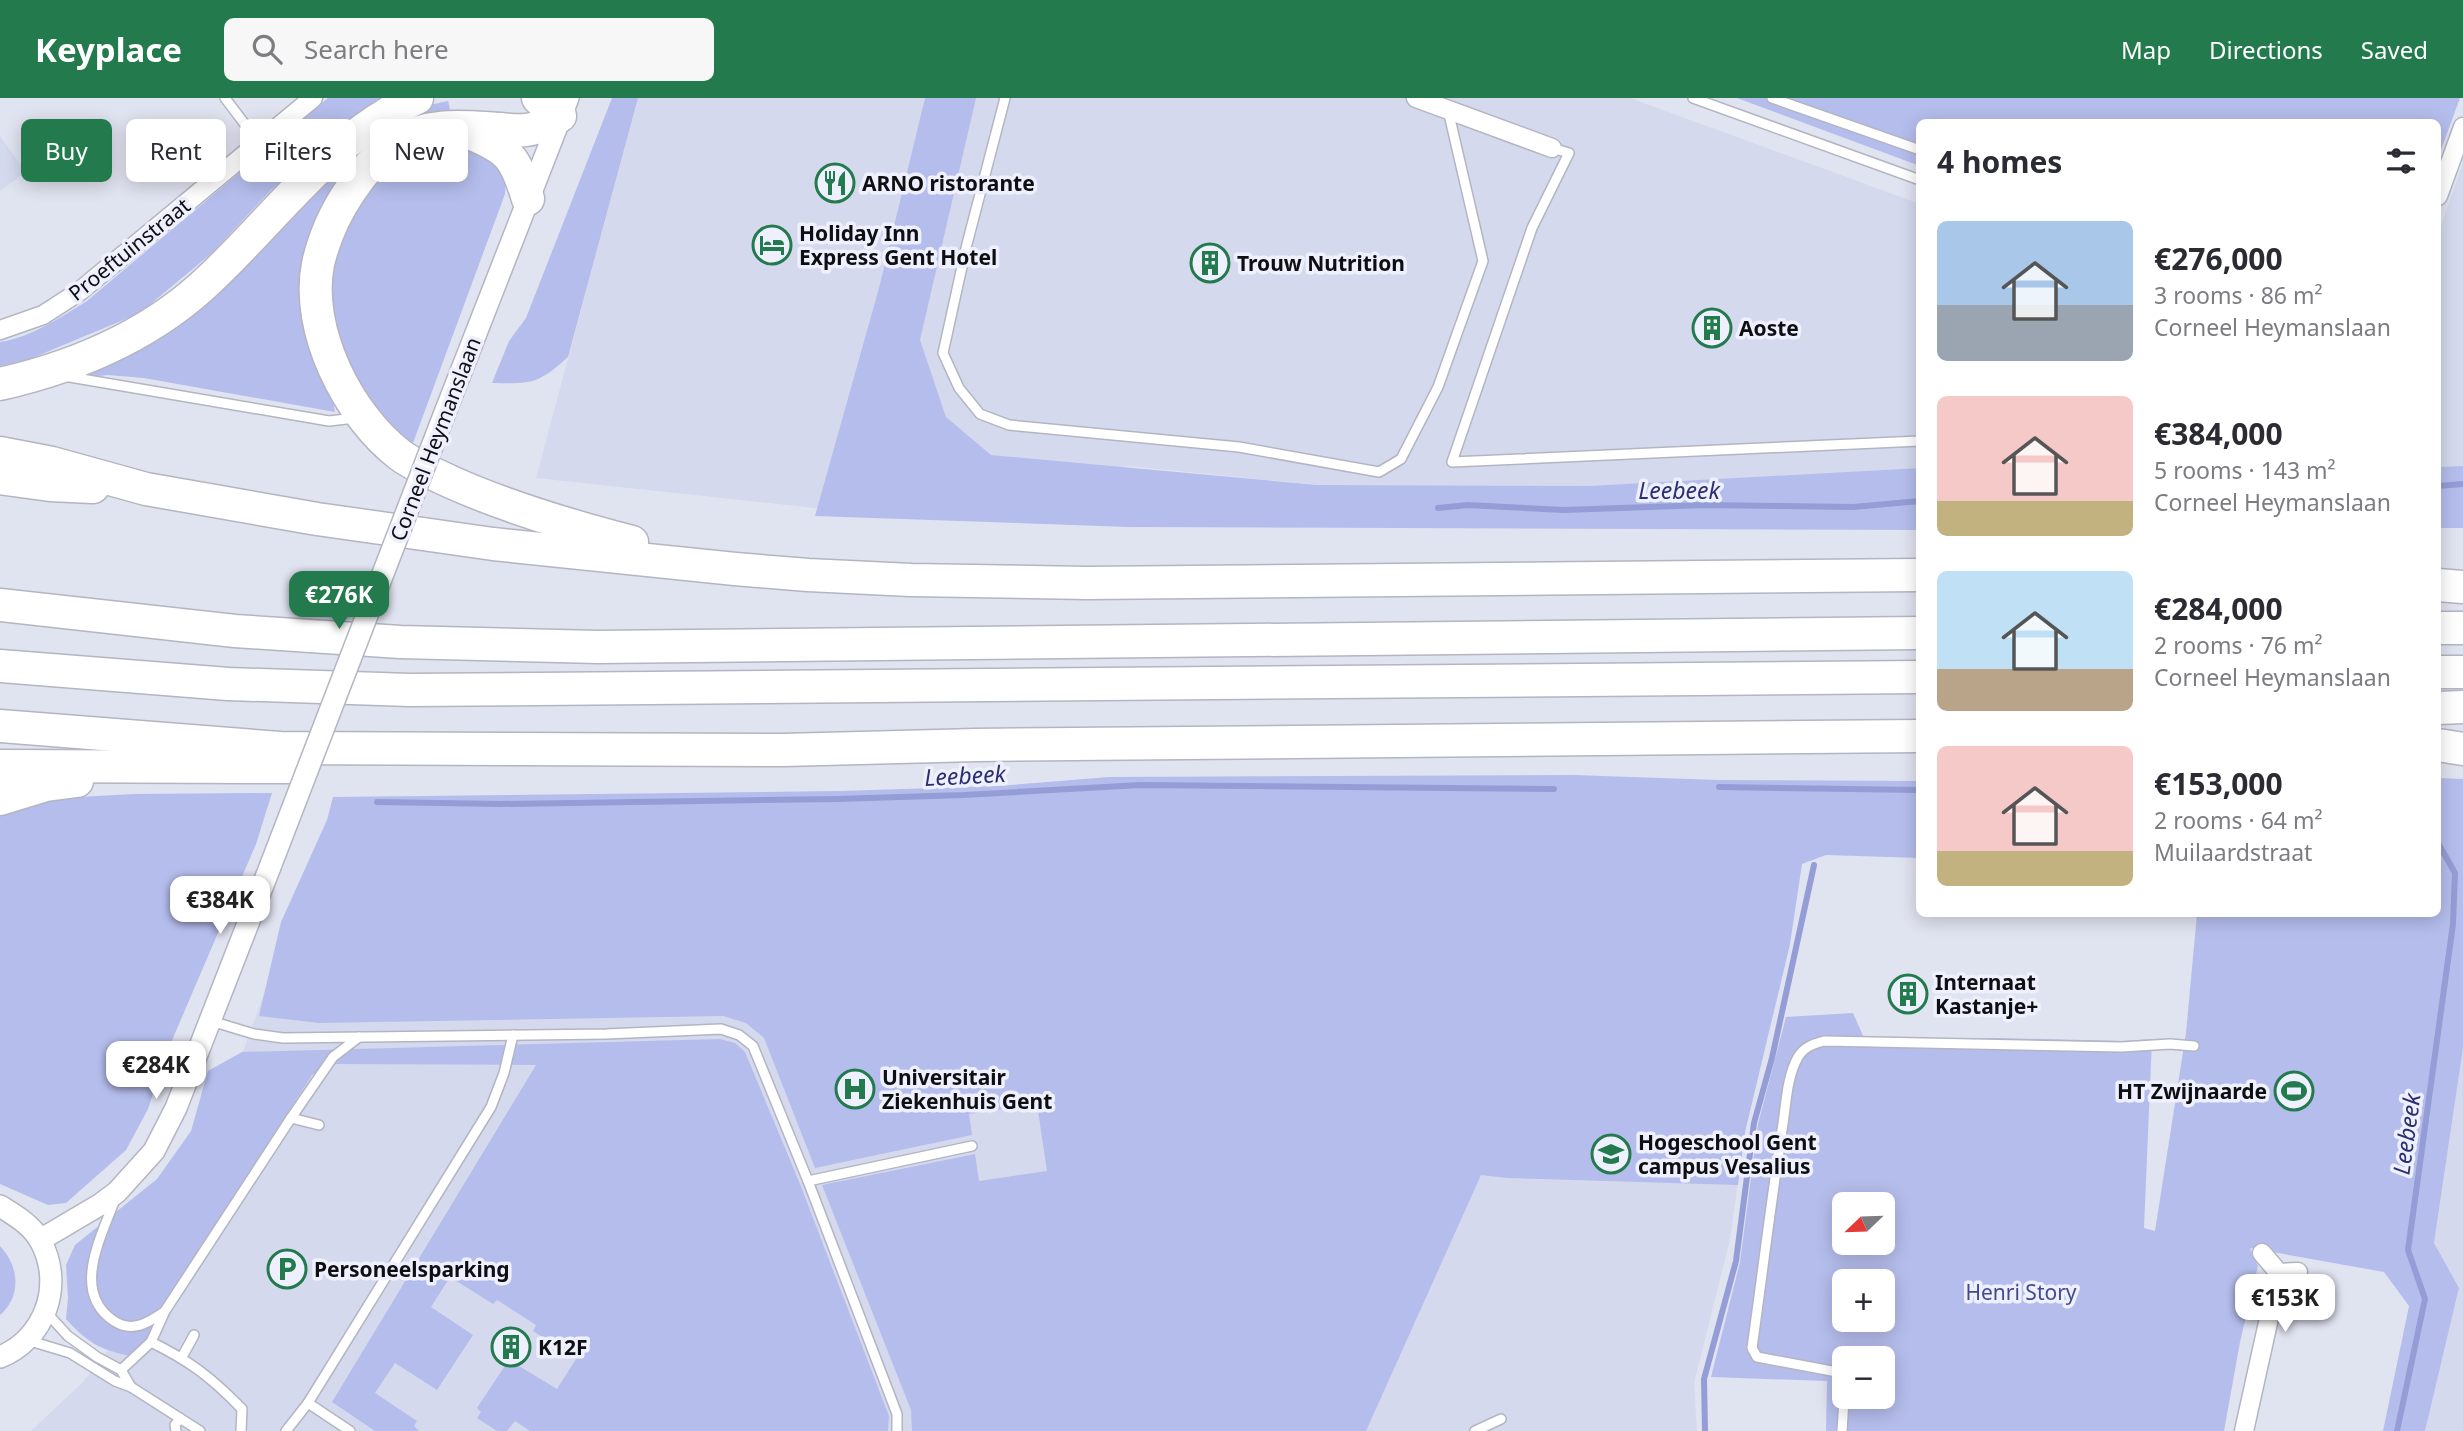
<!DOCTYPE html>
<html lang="en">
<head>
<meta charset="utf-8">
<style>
	:root { --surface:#fff; --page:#f7f7f7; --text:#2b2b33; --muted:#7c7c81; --accent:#237a4d }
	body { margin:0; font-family:"Noto Sans",sans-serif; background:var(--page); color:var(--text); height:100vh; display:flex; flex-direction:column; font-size:26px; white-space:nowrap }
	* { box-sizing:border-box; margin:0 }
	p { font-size:23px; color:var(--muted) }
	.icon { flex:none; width:38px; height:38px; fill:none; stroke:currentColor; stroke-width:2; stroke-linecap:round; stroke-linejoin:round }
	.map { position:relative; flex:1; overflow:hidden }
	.sheet { position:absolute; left:1916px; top:21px; width:525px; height:798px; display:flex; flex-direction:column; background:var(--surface); border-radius:10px; box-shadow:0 4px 18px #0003 }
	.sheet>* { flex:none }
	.banner { position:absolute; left:21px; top:21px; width:665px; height:63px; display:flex; gap:14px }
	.needle { width:46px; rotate:247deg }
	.controls { position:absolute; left:1832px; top:1094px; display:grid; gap:14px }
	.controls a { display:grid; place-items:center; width:63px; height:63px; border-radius:10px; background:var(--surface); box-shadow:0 4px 18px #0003; font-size:35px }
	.price { position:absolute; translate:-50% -60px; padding:0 16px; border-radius:14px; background:#fff; color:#222; font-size:23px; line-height:46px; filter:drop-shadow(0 2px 4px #0008) }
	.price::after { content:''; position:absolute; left:50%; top:42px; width:21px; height:16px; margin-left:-10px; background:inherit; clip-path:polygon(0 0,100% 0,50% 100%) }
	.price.selected { background:var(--accent); color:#fff }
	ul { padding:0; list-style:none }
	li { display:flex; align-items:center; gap:21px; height:175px; padding:0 21px }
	li span { display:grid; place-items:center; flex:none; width:196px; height:140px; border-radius:10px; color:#555 }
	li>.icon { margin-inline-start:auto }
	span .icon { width:84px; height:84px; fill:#fffc; stroke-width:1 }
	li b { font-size:30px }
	h2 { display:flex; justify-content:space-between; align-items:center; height:84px; padding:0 21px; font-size:30px }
	.tag { padding:0 24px; border-radius:10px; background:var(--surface); box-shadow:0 4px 18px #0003; font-size:24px; line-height:63px }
	.tag.selected { background:var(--accent); color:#fff }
	header { display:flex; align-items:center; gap:42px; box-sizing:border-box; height:98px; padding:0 35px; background:var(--accent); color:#fff }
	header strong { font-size:33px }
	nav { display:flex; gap:38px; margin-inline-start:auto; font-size:24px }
	.search { width:490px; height:63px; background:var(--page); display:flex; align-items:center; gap:18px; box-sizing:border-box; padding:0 24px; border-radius:10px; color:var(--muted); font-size:26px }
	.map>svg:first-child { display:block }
</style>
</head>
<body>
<header>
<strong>Keyplace</strong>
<div class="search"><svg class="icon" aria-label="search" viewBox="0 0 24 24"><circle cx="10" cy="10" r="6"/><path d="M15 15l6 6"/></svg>Search here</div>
<nav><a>Map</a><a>Directions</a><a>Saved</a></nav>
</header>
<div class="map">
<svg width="2463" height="1333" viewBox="0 0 2463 1333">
	<rect width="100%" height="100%" fill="#e0e3f0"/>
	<g fill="#d5d9ed">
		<polygon points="638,0 1630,0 1920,106 1920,370 1588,388 1317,387 1127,368 870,416 536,380"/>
		<polygon points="0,38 26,74 0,93"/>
		<polygon points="2463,65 2463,368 2438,369 2438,137"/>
		<polygon points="327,722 1790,846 1745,1034 1730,1141 1694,1285 1697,1333 31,1333 83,1284 144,1206 216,1028"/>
		<polygon points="2463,950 2463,1333 2425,1333 2459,1191 2434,1146"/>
	</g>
	<g fill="#b5bdec" fill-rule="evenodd">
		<path d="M328,0h55l-17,9 -39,32 -56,51 -58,62 -73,61 -110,46 -30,7v-24c32,-5 59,-24 87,-41z"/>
		<path d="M612,0h26l-70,259c-30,27 -36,27 -76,26l17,-42 17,-23z"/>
		<polygon points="925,0 976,0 920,242 946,319 991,357 1317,387 1588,388 1920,370 1920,432 1129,429 815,418 879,190"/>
		<polygon points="1737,0 2460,0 2438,60 2438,24 1920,24 1920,68"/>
		<polygon points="448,3 450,12 431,14 410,21 354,62 330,94 314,126 305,155 335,314 144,280 108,277 87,279 84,273 334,65 415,10"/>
		<path d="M449,43c26,4 42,16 57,37l-1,16 -95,257c-9,-10 -21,-20 -29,-31 -43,-59 -68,-132 -31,-199 6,-11 11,-22 19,-32 25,-28 42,-42 80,-48z"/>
		<polygon points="2463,368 2463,430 2438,430 2438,369"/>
		<polygon points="1574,677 1718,682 1920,683 1920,760 1826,757 1802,766 1790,846 1745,1034 1738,1087 1508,1080 1481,1077 1366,1333 912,1333 911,1312 822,1087 975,1056 979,1083 1047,1073 1037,1006 969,1016 972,1037 815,1070 764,940 746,925 723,918 319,925 259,918 281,824 327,722 333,699 840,693 999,688 1109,679"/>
		<path d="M2438,680l25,1v269l-29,195 25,45 -34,143h-42l26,-125 -25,-34 -134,-24 8,18 -18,76 -16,89h-398l1,-50 -116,-4 29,-115 18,-138 28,-107 67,-4 11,25h133l126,3 29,-2 -8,189 11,3 31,-198 11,-119h241zM1844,1106h39v38h-39zM1844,1183h39v39h-39zM1844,1260h39v38h-39z"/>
		<polygon points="272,695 256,746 164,961 148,1011 126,1052 66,1105 48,1107 0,1086 0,714 42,701 134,696"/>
		<path d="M720,941l15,4 10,9 55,132 89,232 -1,15h-358l-15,-10 -8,10h-10l-20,-13 4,-6 -4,-4 29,-44 5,3 3,-4 43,26 19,-30 -43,-28 3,-6 -39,-25 -4,4 -43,-27 -19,30 42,28 -36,55 -42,-27 -20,30 42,28 -3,5 5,5h-44l-43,-29 204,-337 -203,-1 -21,11 -139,216 -23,45 -19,20c-31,-6 -44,-14 -65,-37l2,-21 -2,-33 9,-20 82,-66 34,-48 17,-60 34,-19z"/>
		<path d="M0,1148c19,20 22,50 0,69z"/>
	</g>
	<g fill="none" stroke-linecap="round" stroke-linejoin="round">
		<g stroke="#959dd6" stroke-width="6">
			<polyline points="2438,388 2463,386"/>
			<polyline points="1438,410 1468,407 1564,412 1706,407 1853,409 1920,403"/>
			<polyline points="1719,689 1920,692"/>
			<polyline points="377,704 501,706 837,701 964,697 1140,687 1554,691"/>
			<polyline points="1705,1333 1704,1281 1736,1163 1754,1025 1772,960 1814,767"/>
			<polyline points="2397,1333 2425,1201 2408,1152 2453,826 2455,775 2438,745"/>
		</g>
		<defs>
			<g id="service">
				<polyline points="225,0 259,45"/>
				<polyline points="1005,0 967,146 943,255 959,290 980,316 1009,327 1239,349 1379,374 1401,361 1438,289 1483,163 1448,12"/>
				<polyline points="1693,0 1920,82"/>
				<polyline points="1772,0 1920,52"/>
				<polyline points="1552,50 1569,55 1532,130 1452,364 1920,343"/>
				<polyline points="64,278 329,323 355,320"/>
				<polyline points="211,923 254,936 283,940 606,936 721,931 739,937 753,948 808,1083"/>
				<polyline points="291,1020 333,959 359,939"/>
				<path d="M115,1101c-13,37 -45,93 -1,122 18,12 34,2 50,-9"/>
				<polyline points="46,1214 68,1238 97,1259 121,1272 131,1289"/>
				<polyline points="27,1242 70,1255 115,1283 131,1289 200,1333"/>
				<path d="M151,1244c39,19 61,36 91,67l-1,22"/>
				<polyline points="182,1259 194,1237"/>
				<polyline points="121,1272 151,1244 165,1213 291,1020 319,1027"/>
				<polyline points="308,1305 491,1009 504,975 513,937"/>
				<polyline points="176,1333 175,1327 180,1320"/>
				<polyline points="286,1333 308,1305 350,1333"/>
				<polyline points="897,1333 897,1316 808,1083 972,1048"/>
				<polyline points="1475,1333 1501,1321"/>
				<path d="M1842,1333l2,-31 -7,-28 -80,-15 -5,-9c10,-72 19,-145 30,-218 4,-22 4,-52 16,-73 6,-10 15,-13 26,-16l297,6 49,-3 24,2"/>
			</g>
			<g id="minor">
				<polyline points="1416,0 1552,50"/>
				<polyline points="2438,98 2463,29"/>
				<polyline points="0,232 43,217 80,193 313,0"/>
				<polyline points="2279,1175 2298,1174"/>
				<polyline points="2244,1333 2279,1175 2262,1155"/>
			</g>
			<g id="tertiary">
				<polyline points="446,312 568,0"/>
				<path d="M0,1108c16,10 32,19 41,36 23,43 4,97 -41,115"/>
				<polyline points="40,1142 101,1106 117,1094 154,1053 176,1010 270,769"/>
			</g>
			<g id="motorway">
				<path d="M538,0l22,18c-11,6 -21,13 -34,14 -8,1 -17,0 -26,-1 -35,-2 -71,-7 -103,13 -18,12 -35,31 -47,49 -15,22 -26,47 -32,73 -13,66 30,151 82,191 15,11 34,19 51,27 58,26 119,44 181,60"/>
				<path d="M467,34c42,17 48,24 61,67"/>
				<path d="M0,286c79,-18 152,-49 211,-106 67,-63 120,-141 206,-180"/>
				<polyline points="0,355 52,365 146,391 317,421 493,446 735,471 808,477 911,482 1087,485 1920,477"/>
				<polyline points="0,380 50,387 93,389"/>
				<polyline points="2438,487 2463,489"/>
				<polyline points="0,507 235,533 400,544 598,549 1920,535"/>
				<polyline points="2438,530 2463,530"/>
				<polyline points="0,568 228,586 410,592 1920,579"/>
				<polyline points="2438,574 2463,574"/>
				<polyline points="2438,610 2463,609"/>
				<polyline points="0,628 280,650 783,652 976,647 1920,638"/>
				<polyline points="2438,647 2463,651"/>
				<polyline points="0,668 289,669"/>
				<polyline points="0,701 46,687 77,683"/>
			</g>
		</defs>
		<use href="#service" stroke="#b3b5c2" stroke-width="12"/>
		<use href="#minor" stroke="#b3b5c2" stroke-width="21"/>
		<use href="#tertiary" stroke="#b3b5c2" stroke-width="24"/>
		<use href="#motorway" stroke="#b3b5c2" stroke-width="35"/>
		<use href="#service" stroke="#fff" stroke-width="9"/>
		<use href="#minor" stroke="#fff" stroke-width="18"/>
		<use href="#tertiary" stroke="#fff" stroke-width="21"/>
		<use href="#motorway" stroke="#fff" stroke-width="32"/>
		<defs>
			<polyline id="tertiary-bridge" points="270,769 446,312"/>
		</defs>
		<use href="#tertiary-bridge" stroke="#b3b5c2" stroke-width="24" stroke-linecap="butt"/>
		<use href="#tertiary-bridge" stroke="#fff" stroke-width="21"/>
	</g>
	<defs>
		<symbol id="restaurant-ring" viewBox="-11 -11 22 22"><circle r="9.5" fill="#eef0fd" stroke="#237a4d" stroke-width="1.5"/><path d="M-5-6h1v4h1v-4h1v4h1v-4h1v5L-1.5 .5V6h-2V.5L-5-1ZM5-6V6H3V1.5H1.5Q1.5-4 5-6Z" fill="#237a4d"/></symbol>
		<symbol id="hotel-ring" viewBox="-11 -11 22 22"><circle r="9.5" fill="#eef0fd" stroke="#237a4d" stroke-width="1.5"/><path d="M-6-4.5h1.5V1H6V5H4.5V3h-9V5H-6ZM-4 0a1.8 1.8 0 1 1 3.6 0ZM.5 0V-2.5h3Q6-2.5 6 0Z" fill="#237a4d"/></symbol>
		<symbol id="building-ring" viewBox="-11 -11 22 22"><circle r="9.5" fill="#eef0fd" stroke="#237a4d" stroke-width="1.5"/><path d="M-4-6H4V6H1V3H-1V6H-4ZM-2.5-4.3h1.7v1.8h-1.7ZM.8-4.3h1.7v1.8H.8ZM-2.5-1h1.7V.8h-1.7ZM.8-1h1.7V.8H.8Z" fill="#237a4d"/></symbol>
		<symbol id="hospital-ring" viewBox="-11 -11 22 22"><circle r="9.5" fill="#eef0fd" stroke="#237a4d" stroke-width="1.5"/><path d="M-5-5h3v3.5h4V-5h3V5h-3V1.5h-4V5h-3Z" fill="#237a4d"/></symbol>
		<symbol id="stadium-ring" viewBox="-11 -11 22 22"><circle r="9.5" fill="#eef0fd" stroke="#237a4d" stroke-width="1.5"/><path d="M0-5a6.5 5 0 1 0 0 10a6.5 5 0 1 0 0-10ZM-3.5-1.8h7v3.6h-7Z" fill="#237a4d"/></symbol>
		<symbol id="university-ring" viewBox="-11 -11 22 22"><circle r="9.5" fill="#eef0fd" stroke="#237a4d" stroke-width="1.5"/><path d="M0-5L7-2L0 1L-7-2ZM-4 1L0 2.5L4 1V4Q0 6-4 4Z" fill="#237a4d"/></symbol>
		<symbol id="parking-ring" viewBox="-11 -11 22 22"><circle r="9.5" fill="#eef0fd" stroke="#237a4d" stroke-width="1.5"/><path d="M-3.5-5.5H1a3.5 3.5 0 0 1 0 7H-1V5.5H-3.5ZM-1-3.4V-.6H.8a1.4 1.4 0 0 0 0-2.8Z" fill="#237a4d"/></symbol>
	</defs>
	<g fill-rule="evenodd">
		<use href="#restaurant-ring" x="813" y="63" width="44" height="44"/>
		<use href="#hotel-ring" x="750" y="125" width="44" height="44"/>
		<use href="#building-ring" x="1188" y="143" width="44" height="44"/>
		<use href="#building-ring" x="1690" y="208" width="44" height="44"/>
		<use href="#building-ring" x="1886" y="874" width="44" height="44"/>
		<use href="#hospital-ring" x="833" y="969" width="44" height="44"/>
		<use href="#stadium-ring" x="2272" y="971" width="44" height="44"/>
		<use href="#university-ring" x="1589" y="1034" width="44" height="44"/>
		<use href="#parking-ring" x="265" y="1149" width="44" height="44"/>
		<use href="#building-ring" x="489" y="1227" width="44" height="44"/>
	</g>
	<g text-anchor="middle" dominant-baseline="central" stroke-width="7" stroke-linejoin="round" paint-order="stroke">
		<g font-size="21" font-weight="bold" fill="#0e0f13" stroke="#eef0fd" text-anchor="start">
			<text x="862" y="85">ARNO ristorante</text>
			<text x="799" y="135">Holiday Inn<tspan x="799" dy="24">Express Gent Hotel</tspan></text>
			<text x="1237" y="165">Trouw Nutrition</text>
			<text x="1739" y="230">Aoste</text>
			<text x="1935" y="884">Internaat<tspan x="1935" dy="24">Kastanje+</tspan></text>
			<text x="882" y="979">Universitair<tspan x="882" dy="24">Ziekenhuis Gent</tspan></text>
			<text x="2267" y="993" text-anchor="end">HT Zwijnaarde</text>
			<text x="1638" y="1044">Hogeschool Gent<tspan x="1638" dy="24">campus Vesalius</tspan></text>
			<text x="314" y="1171">Personeelsparking</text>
			<text x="538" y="1249">K12F</text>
		</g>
		<g font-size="21" fill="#0e0f13" stroke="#eef0fd">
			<text transform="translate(129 151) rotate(-39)">Proeftuinstraat</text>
			<text transform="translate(435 341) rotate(-69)">Corneel Heymanslaan</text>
		</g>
		<g font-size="21" fill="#44498f" stroke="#eef0fd">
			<text x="2021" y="1194">Henri Story</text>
		</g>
		<g font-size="23" font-style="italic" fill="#2c2e72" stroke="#eef0fd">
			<text x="1679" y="392">Leebeek</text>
			<text transform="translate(965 677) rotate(-3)">Leebeek</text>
			<text transform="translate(2406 1036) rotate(-82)">Leebeek</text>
		</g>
	</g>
</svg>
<div class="controls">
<a><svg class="needle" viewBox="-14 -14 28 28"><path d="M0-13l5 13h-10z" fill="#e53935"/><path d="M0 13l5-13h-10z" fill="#7c7c81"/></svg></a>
<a>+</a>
<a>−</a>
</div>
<b class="price selected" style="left:339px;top:533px">€276K</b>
<b class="price" style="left:220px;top:838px">€384K</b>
<b class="price" style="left:156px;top:1003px">€284K</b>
<b class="price" style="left:2285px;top:1236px">€153K</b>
<div class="banner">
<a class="tag selected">Buy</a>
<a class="tag">Rent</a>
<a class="tag">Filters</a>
<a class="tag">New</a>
</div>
<section class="sheet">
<h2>4 homes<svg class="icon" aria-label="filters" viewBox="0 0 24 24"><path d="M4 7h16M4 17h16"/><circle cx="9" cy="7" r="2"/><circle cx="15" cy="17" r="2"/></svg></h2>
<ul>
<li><span style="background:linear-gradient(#a9c7e8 60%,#9aa5b1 0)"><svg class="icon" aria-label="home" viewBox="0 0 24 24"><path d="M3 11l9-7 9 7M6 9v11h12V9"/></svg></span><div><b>€276,000</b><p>3 rooms · 86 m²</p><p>Corneel Heymanslaan</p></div></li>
<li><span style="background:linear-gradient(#f6c9c9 75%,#c2b280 0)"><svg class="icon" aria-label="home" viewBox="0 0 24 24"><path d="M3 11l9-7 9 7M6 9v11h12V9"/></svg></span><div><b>€384,000</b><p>5 rooms · 143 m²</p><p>Corneel Heymanslaan</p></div></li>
<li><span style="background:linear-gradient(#bfe0f5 70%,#b9a48a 0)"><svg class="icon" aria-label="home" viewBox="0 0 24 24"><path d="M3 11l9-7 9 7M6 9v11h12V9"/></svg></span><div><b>€284,000</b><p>2 rooms · 76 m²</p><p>Corneel Heymanslaan</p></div></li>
<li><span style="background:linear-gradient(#f6c9c9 75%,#c2b280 0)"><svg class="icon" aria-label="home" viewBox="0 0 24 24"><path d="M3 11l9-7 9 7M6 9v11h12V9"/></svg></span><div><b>€153,000</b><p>2 rooms · 64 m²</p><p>Muilaardstraat</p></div></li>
</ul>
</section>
</div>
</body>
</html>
